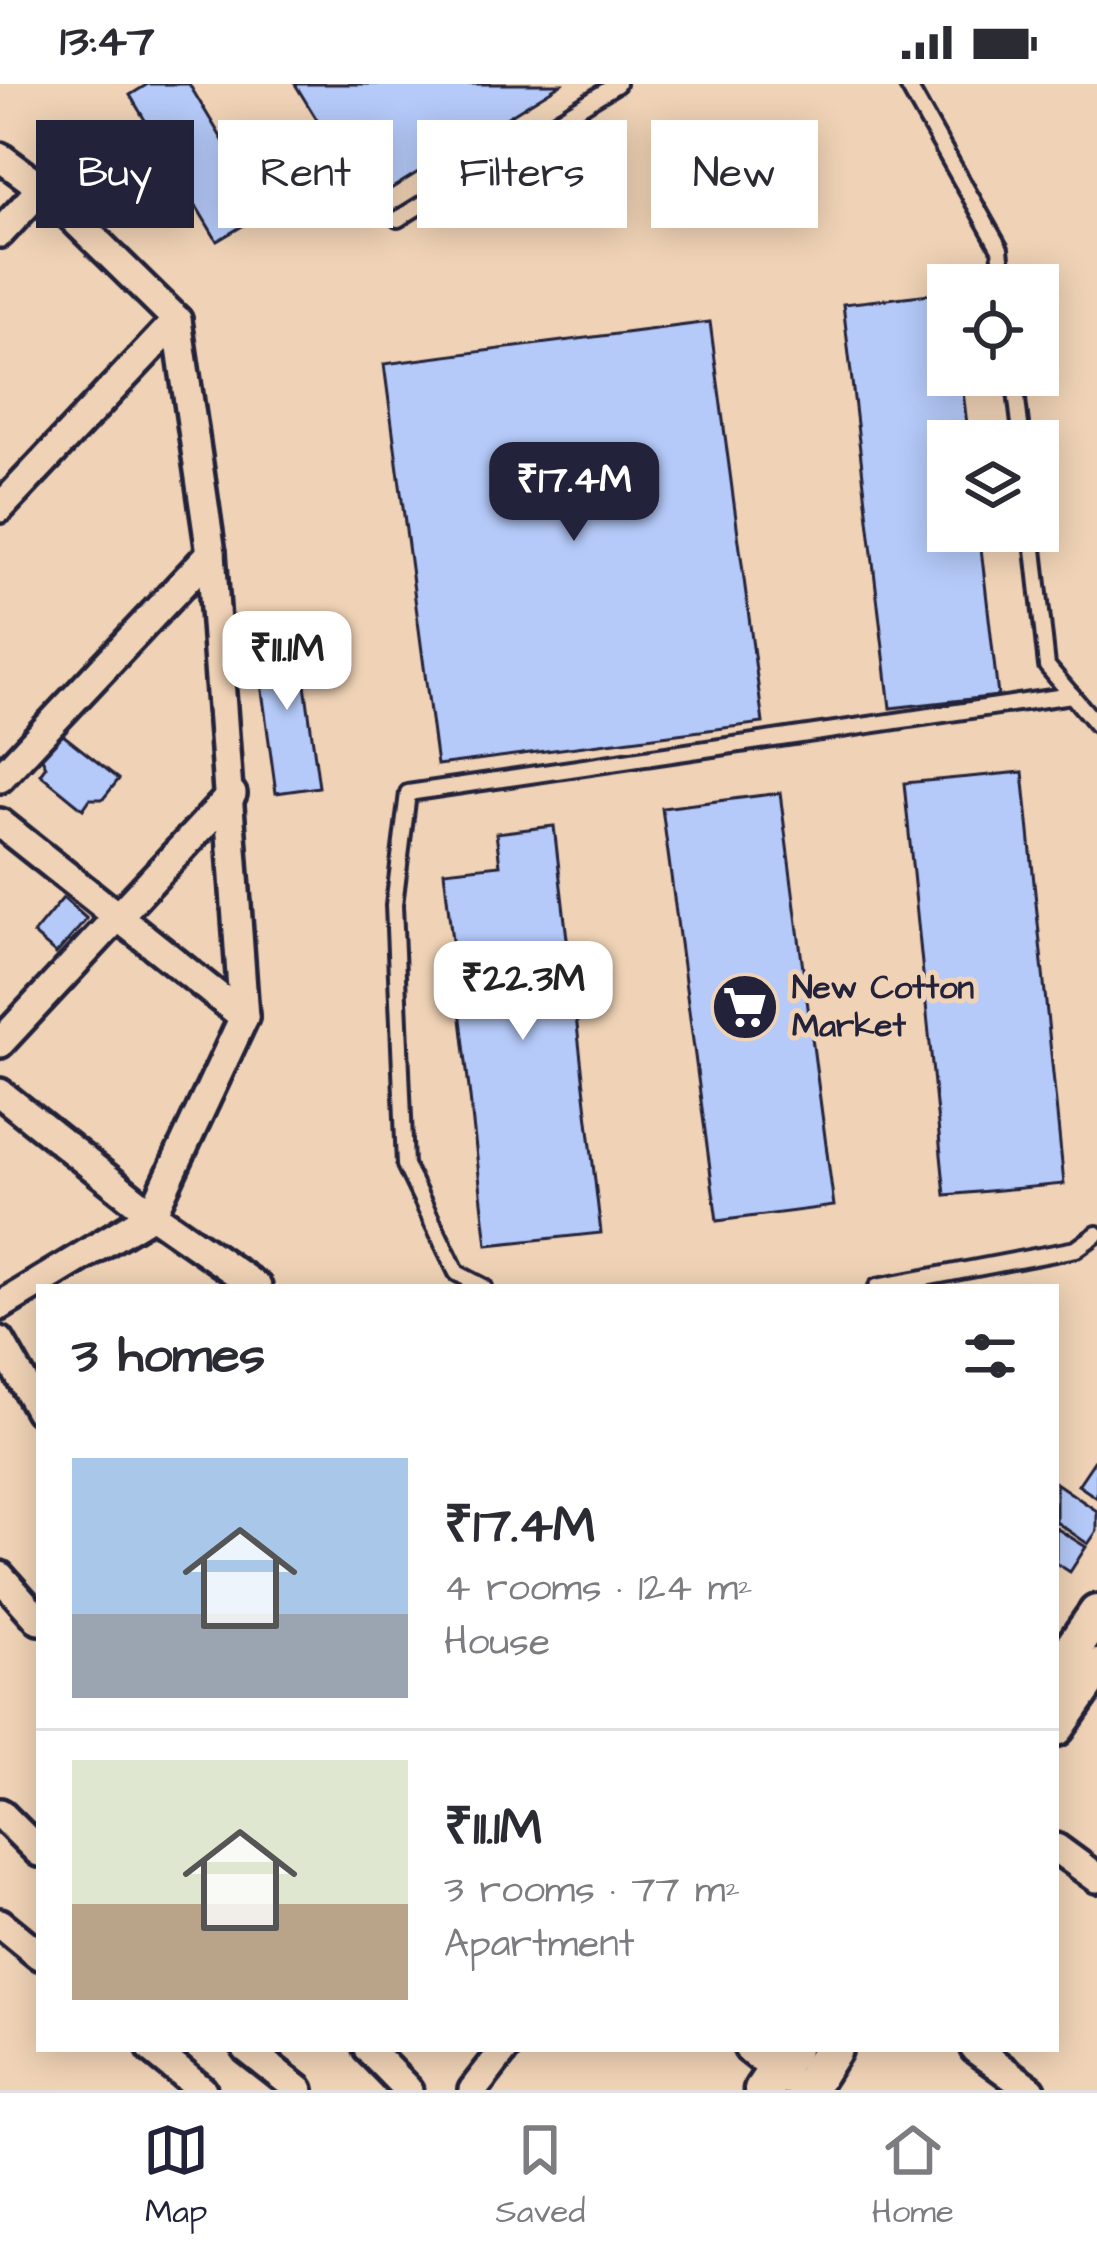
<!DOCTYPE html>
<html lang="en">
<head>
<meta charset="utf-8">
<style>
	:root { --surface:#fff; --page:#f2f2f3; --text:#2b2b33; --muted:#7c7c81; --line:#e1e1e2; --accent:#22223b }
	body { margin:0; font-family:"Architects Daughter",sans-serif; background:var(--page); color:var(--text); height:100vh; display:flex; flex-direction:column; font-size:45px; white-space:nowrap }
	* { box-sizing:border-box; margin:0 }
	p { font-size:39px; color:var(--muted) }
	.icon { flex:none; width:66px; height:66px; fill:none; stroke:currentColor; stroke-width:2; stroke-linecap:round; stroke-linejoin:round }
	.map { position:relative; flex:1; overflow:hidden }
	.panel { position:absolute; left:36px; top:1200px; width:1023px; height:768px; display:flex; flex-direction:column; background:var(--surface); border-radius:0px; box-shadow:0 6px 30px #0003 }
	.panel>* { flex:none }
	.guide { position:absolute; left:36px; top:36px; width:1026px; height:108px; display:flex; gap:24px }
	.tools { position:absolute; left:927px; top:180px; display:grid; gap:24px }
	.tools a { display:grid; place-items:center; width:132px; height:132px; border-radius:0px; background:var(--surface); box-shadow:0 6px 30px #0003; font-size:60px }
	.price { position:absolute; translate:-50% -102px; padding:0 27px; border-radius:24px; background:#fff; color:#222; font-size:39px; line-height:78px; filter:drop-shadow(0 3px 6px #0008) }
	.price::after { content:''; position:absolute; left:50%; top:72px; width:36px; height:27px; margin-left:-18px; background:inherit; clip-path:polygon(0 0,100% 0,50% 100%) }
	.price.on { background:var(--accent); color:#fff }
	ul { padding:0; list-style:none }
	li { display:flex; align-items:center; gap:36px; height:300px; padding:0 36px }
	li+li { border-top:3px solid var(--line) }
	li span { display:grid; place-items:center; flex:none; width:336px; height:240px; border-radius:0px; color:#555 }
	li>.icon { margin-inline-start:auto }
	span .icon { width:144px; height:144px; fill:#fffc; stroke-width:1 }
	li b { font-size:51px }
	h2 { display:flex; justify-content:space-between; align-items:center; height:144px; padding:0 36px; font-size:51px }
	.tag { padding:0 42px; border-radius:0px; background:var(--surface); box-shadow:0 6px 30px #0003; font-size:42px; line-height:108px }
	.tag.on { background:var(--accent); color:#fff }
	.status { display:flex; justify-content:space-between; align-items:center; height:84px; padding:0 60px; background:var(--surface); direction:ltr }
	.status svg { height:33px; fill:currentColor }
	.tabs { display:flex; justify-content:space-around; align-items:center; height:168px; border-top:3px solid var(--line); background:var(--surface); font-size:33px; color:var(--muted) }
	.tabs a { display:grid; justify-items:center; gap:6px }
	.tabs .on { color:var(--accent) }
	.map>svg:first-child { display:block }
</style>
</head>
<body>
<div class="status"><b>13:47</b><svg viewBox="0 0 49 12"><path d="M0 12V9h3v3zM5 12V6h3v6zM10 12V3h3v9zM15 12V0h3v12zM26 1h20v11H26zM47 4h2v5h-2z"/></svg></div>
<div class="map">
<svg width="1097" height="2006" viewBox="0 0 1097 2006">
	<rect width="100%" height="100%" fill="#f0d3b6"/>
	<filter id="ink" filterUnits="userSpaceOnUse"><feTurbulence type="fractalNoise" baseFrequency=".00833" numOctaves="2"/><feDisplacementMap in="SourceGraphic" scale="24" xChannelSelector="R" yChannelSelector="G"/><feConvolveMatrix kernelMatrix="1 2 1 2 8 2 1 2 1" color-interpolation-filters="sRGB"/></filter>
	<g filter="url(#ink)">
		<g fill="#b5caf9" stroke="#22223b" stroke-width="3">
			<polygon points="148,0 189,0 266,128 217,157 130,11"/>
			<polygon points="295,0 561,0 368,119"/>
			<polygon points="948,208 948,291 961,291 969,357 948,357 948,447 979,447 998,612 890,624 843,220"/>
			<polygon points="710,238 763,639 437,681 384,280"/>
			<polygon points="298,549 319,703 276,709 255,555"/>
			<polygon points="63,651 119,695 103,715 90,715 83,725 40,690 46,682 41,672"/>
			<polygon points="1023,688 1064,1100 945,1111 904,699"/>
			<polygon points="780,709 834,1122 717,1137 662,724"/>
			<polygon points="554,742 601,1149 487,1161 444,787 500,781 496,749"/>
			<polygon points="63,814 87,835 56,870 33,850"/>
			<polygon points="1097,1373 1097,1414 1078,1401"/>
			<polygon points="1056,1399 1097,1427 1097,1447 1088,1460 1056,1438"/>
			<polygon points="1056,1444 1086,1463 1070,1488 1056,1479"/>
		</g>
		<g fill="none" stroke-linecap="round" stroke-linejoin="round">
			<defs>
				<g id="lane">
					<polyline points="907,0 1000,165 1004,201"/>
					<polyline points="398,135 617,0"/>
					<polyline points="1014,291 1022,357"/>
					<polyline points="1032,447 1047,582 1097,641"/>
					<polyline points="484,1203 457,1189 405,1081 394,821 408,709 1072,611"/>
					<polyline points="877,1203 1076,1165 1097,1150"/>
				</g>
				<g id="street">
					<polyline points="0,73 42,104 177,236 211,469 244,933 152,1130 0,1222"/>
					<polyline points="0,149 42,104"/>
					<polyline points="0,424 177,236"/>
					<polyline points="0,694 211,469"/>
					<polyline points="0,739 244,933"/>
					<polyline points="0,959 232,710"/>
					<polyline points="0,1009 152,1130 257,1203"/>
					<polyline points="0,1257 39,1326"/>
					<polyline points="0,1492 39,1536"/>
					<polyline points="0,1729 39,1768"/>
					<polyline points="1056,1764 1097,1794"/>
					<polyline points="0,1839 39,1871"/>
					<polyline points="152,1965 202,2006"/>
					<polyline points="247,1965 299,2006"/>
					<polyline points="368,1965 408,2006"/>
					<polyline points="749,1965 788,1996"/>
					<polyline points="975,1965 1031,2006"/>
					<polyline points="473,2006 505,1965"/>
				</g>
				<g id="secondary">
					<polyline points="1056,1589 1097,1530"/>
					<polyline points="1056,1643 1097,1584"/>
					<polyline points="763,2006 791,1965"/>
					<polyline points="807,2006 833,1965"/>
				</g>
			</defs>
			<use href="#lane" stroke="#22223b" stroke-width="22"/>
			<use href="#street" stroke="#22223b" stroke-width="36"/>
			<use href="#secondary" stroke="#22223b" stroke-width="45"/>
			<use href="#lane" stroke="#f0d3b6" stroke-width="14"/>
			<use href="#street" stroke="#f0d3b6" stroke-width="27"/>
			<use href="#secondary" stroke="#f0d3b6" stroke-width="36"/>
		</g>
	</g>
	<defs>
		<symbol id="supermarket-disc" viewBox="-11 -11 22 22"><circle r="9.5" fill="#22223b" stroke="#f0d3b6"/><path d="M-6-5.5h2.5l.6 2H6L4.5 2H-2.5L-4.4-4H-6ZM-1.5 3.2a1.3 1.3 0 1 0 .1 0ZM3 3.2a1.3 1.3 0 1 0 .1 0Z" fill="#fff"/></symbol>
	</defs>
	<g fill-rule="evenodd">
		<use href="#supermarket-disc" x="707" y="885" width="76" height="76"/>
	</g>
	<g text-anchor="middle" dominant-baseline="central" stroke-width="10" stroke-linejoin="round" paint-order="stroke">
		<g font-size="33" font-weight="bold" fill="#22223b" stroke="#f0d3b6" text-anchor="start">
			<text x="792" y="904">New Cotton<tspan x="792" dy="38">Market</tspan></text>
		</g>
	</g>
</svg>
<div class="tools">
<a><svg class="icon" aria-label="locate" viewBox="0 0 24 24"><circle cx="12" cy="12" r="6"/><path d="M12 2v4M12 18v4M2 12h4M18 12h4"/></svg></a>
<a><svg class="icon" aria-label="layers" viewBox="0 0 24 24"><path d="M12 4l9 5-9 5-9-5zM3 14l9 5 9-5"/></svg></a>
</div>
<b class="price on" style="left:574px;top:460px">₹17.4M</b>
<b class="price" style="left:287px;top:629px">₹11.1M</b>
<b class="price" style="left:523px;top:959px">₹22.3M</b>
<div class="guide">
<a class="tag on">Buy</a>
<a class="tag">Rent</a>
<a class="tag">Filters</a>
<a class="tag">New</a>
</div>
<section class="panel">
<h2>3 homes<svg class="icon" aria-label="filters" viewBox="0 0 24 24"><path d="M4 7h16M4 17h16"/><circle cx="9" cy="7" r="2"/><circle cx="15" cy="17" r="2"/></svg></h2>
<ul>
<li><span style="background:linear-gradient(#a9c7e8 65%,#9aa5b1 0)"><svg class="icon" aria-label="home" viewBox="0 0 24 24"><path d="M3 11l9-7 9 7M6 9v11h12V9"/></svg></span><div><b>₹17.4M</b><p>4 rooms · 124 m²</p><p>House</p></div></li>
<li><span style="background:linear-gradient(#dfe7d0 60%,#b9a48a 0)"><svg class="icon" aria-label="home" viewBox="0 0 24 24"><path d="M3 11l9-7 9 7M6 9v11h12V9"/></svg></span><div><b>₹11.1M</b><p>3 rooms · 77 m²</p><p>Apartment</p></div></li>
</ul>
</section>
</div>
<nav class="tabs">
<a class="on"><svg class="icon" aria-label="map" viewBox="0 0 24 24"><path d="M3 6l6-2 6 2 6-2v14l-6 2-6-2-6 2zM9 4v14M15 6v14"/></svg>Map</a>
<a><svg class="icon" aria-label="saved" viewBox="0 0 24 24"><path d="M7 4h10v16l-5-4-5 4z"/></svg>Saved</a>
<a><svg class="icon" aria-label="home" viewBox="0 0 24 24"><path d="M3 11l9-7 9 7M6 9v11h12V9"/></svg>Home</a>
</nav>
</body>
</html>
